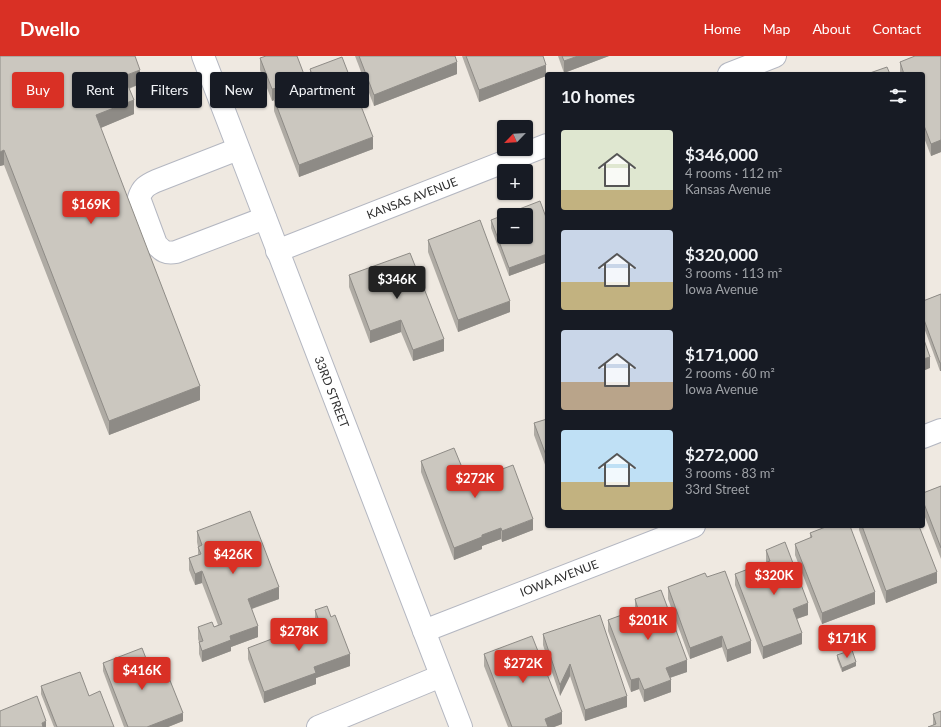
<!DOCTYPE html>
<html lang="en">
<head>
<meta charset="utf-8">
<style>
	:root { --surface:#171b24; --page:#20242c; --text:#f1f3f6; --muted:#9ea1a6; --accent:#d93025 }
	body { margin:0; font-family:Lato,sans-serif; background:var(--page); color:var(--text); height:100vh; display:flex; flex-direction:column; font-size:15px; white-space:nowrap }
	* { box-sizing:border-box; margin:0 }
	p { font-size:13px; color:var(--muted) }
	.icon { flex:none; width:22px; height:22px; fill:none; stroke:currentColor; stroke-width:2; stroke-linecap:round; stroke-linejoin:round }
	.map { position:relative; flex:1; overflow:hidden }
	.sheet { position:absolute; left:545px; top:16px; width:380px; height:456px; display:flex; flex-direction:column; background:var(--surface); border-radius:4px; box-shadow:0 1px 3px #0004 }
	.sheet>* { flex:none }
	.banner { position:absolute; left:12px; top:16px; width:380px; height:36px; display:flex; gap:8px }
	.needle { width:26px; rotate:245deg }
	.controls { position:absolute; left:497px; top:64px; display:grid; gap:8px }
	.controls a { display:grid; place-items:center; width:36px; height:36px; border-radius:4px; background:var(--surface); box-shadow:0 1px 3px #0004; font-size:20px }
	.price { position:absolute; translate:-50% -34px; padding:0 9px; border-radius:4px; background:var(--accent); color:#fff; font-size:13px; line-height:26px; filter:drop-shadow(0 1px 2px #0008) }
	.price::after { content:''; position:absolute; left:50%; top:24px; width:12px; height:9px; margin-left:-6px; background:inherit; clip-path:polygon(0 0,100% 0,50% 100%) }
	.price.on { background:#222; color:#fff }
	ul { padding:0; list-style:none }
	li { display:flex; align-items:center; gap:12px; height:100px; padding:0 16px }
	li span { display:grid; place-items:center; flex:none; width:112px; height:80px; border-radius:4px; color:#555 }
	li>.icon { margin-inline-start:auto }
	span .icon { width:48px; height:48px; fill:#fffc; stroke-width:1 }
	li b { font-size:17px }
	h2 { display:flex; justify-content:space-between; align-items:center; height:48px; padding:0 16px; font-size:17px }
	.chip { padding:0 14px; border-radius:4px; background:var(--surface); box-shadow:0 1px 3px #0004; font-size:14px; line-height:36px }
	.chip.on { background:var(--accent); color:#fff }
	header { display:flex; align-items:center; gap:24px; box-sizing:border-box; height:56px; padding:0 20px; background:var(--accent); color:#fff }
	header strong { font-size:19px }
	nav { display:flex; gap:22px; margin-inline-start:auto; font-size:14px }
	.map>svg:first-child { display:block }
</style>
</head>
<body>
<header>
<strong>Dwello</strong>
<nav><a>Home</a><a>Map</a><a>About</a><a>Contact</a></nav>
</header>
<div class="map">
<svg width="941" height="671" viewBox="0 0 941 671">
	<rect width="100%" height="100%" fill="#efe9e1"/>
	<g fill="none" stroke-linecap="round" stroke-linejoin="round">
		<defs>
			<g id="minor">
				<polyline points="203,0 461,671"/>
				<polyline points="729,18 775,0"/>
				<path d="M238,93l-82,32c-9,4 -14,7 -17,17l17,46c6,7 10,10 20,8l89,-34"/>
				<polyline points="277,195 547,89"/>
				<polyline points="923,381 941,374"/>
				<polyline points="424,575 694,470"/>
				<polyline points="318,671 441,620"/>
			</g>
		</defs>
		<use href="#minor" stroke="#b4b7c1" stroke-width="24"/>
		<use href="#minor" stroke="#fff" stroke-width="22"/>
	</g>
	<g fill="#afaba4">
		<polygon points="0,0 140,28 129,33 134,58 100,72 200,344 109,379 4,109 0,110"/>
		<polygon points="355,0 455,0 457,18 374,50"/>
		<polygon points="462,0 543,0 546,20 479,46"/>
		<polygon points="558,0 609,0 564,17"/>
		<polygon points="941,0 941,96 931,100 923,79 923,18 900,18 900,6"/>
		<polygon points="260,2 305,31 311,28 310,25 310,13 373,93 299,121 274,55 274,44 272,45 260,14"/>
		<polygon points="491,164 547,164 547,206 509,220 491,172"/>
		<polygon points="428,184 510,256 458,276 428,196"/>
		<polygon points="349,219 444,295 413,305 401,276 370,287 349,231"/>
		<polygon points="941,238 941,315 940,315 923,269 923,245"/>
		<polygon points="547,363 547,414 534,379 534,367"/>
		<polygon points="421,405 468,426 533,474 502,486 501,483 482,490 482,493 454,504 421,416"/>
		<polygon points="941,430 941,503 923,456 923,437"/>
		<polygon points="859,470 919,470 937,527 886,547 859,474"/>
		<polygon points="197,475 279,543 252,553 258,581 231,591 231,595 202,606 199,598 199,586 198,583 198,571 214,571 218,569 202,527 195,529 189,514 189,502 198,499 198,491 197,486"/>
		<polygon points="810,477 875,548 822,568 795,499 795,488 810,482"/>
		<polygon points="766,494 808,559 797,563 802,588 763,603 735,529 735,518 766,506"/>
		<polygon points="707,521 751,597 727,606 722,591 690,603 668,543 668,531"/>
		<polygon points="635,543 687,616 670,622 671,636 644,646 639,633 631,636 608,575 608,564 635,554"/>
		<polygon points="315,554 350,610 316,622 316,628 264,647 248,603 248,592 315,567"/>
		<polygon points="543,578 627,651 585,665 570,620 560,640 543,589"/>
		<polygon points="484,598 562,668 554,671 508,671 484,610"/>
		<polygon points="837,599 856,610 842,616 837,603"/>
		<polygon points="103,607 152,618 183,665 168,671 124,671 103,615"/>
		<polygon points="41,630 89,640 114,671 54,671 41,638"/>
		<polygon points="933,658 941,671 933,669"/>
	</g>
	<g fill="#8e8b86">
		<polygon points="578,0 609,0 564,17 564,5"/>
		<polygon points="457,6 457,18 374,50 374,39"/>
		<polygon points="546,9 546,20 479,46 479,34"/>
		<polygon points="140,14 140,28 124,34 124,20"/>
		<polygon points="305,21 305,33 291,38 291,26"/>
		<polygon points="277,32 277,43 272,45 272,33"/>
		<polygon points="134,44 134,58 96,74 96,59"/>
		<polygon points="373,81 373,93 299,121 299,109"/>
		<polygon points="941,84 941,96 931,100 931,88"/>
		<polygon points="4,94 4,109 0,110 0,96"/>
		<polygon points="547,198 547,206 509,220 509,212"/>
		<polygon points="510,245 510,256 458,276 458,264"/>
		<polygon points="401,264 401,276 370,287 370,275"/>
		<polygon points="444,283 444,295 413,305 413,294"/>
		<polygon points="930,301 930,312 923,315 923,303"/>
		<rect x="940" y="307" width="1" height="8"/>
		<polygon points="200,330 200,344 109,379 109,365"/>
		<polygon points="533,463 533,474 502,486 502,475"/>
		<polygon points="501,472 501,483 482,490 482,493 454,504 454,492 482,479"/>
		<polygon points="202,515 202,527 195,529 195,518"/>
		<polygon points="937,516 937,527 886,547 886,535"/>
		<polygon points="279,531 279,543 248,554 248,543"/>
		<polygon points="875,536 875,548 822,568 822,557"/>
		<polygon points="808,547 808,559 793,564 793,553"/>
		<polygon points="258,570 258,581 231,591 231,595 202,606 202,595 230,580"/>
		<polygon points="802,577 802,588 763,603 763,591"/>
		<polygon points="722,580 722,591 690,603 690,592"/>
		<polygon points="751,585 751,597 727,606 727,594"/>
		<polygon points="350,598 350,610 316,622 316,628 264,647 264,636 314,611"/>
		<polygon points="687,604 687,616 666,623 666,612"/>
		<polygon points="856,606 856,610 842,616 842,612"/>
		<polygon points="570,608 570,620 560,640 560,629"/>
		<polygon points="639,622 639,633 631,636 631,624"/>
		<polygon points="671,624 671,636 644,646 644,634"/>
		<polygon points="627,640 627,651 585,665 585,654"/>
		<polygon points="562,656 562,668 554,671 545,671 545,663"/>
		<polygon points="183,657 183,665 168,671 147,671"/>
		<polygon points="46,665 46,671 42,671 42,667"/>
	</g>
	<g fill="#cbc7bf" stroke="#8e8b86" fill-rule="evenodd">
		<polygon points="0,0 135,0 140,14 124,20 134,44 96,59 200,330 109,365 4,94 0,96"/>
		<polygon points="266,0 297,0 305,21 291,26 294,35 315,27 310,13 342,1 373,81 299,109 274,43 281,41 277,32 272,33 260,2"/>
		<polygon points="359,0 455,0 457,6 374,39"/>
		<polygon points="466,0 543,0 546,9 479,34"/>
		<polygon points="562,0 578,0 564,5"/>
		<polygon points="915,0 941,0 941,84 931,88 923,67 923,18 904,18 900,6"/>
		<polygon points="887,11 890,18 867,18"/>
		<path d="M540,145l7,19v34l-38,14 -18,-48zM504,159h22v22h-22z"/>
		<polygon points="480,164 510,245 458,264 428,184"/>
		<polygon points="410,197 444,283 413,294 401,264 370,275 349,219"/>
		<polygon points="941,238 941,307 940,307 923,261 923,245"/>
		<polygon points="923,281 930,301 923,303"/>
		<polygon points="547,363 547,402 534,367"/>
		<polygon points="454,392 468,426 513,409 533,463 502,475 501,472 482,479 482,481 454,492 421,405"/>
		<polygon points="941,430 941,492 923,445 923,437"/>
		<polygon points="250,455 279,531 248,543 258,570 230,580 231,584 202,595 199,586 203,585 198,571 212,566 214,571 222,568 202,515 195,518 189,502 201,498 198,491 202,489 197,475"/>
		<polygon points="828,470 850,470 875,536 822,557 795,488 812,481 810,477"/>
		<polygon points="862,470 919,470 937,516 886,535"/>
		<polygon points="785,486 808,547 793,553 802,577 763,591 735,518 770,505 766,494"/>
		<polygon points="725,515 751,585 727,594 722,580 690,592 668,531 705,517 707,521"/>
		<polygon points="661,534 687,604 666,612 671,624 644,634 639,622 631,624 608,564 638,553 635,543"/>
		<polygon points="327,550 331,561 335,559 350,598 314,611 316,617 264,636 248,592 319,565 315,554"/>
		<polygon points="600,559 627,640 585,654 570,608 560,629 543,578"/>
		<polygon points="532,580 562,656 545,663 548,671 512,671 484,598"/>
		<polygon points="142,592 152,618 165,612 183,657 147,671 128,671 103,607"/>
		<polygon points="852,594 856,606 842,612 837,599"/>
		<polygon points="80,616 89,640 100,635 114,671 57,671 41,630"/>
		<polygon points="37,640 46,665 42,667 43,671 0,671 0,655"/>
		<polygon points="941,655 941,671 928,671 936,668 933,658"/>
	</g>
	<g text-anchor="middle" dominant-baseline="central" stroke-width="4" stroke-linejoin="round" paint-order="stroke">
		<g font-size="12" fill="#2e2e2e" stroke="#fff">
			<text transform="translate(412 142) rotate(-21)">KANSAS AVENUE</text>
			<text transform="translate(332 336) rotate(69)">33RD STREET</text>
			<text transform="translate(559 522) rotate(-21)">IOWA AVENUE</text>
		</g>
	</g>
</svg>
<div class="controls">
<a><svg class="needle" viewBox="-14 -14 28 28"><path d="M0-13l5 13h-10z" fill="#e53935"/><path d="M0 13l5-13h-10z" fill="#9ea1a6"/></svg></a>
<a>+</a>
<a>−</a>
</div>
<b class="price" style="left:91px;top:169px">$169K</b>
<b class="price on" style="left:397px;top:244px">$346K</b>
<b class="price" style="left:475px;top:443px">$272K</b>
<b class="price" style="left:233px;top:519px">$426K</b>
<b class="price" style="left:774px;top:540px">$320K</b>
<b class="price" style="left:648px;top:585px">$201K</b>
<b class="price" style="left:299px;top:596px">$278K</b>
<b class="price" style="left:847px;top:603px">$171K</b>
<b class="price" style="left:523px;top:628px">$272K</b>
<b class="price" style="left:142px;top:635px">$416K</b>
<div class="banner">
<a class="chip on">Buy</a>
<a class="chip">Rent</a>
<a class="chip">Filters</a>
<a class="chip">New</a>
<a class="chip">Apartment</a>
</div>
<section class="sheet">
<h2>10 homes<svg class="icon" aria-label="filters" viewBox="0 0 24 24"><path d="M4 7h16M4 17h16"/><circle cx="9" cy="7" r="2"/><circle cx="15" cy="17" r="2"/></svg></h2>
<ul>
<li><span style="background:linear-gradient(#dfe7d0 75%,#c2b280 0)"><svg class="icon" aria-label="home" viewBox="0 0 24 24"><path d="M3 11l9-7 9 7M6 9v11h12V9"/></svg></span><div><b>$346,000</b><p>4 rooms · 112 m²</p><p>Kansas Avenue</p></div></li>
<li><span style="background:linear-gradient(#c9d6e8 65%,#c2b280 0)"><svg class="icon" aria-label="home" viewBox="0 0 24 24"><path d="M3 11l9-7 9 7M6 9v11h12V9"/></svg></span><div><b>$320,000</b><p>3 rooms · 113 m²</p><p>Iowa Avenue</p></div></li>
<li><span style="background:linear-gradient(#c9d6e8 65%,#b9a48a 0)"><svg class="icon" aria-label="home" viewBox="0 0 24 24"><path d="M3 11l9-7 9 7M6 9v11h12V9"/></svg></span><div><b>$171,000</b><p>2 rooms · 60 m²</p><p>Iowa Avenue</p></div></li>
<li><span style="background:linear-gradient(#bfe0f5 65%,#c2b280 0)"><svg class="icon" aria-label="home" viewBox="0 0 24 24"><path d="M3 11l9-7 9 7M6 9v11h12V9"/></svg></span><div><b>$272,000</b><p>3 rooms · 83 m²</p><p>33rd Street</p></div></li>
</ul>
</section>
</div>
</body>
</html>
